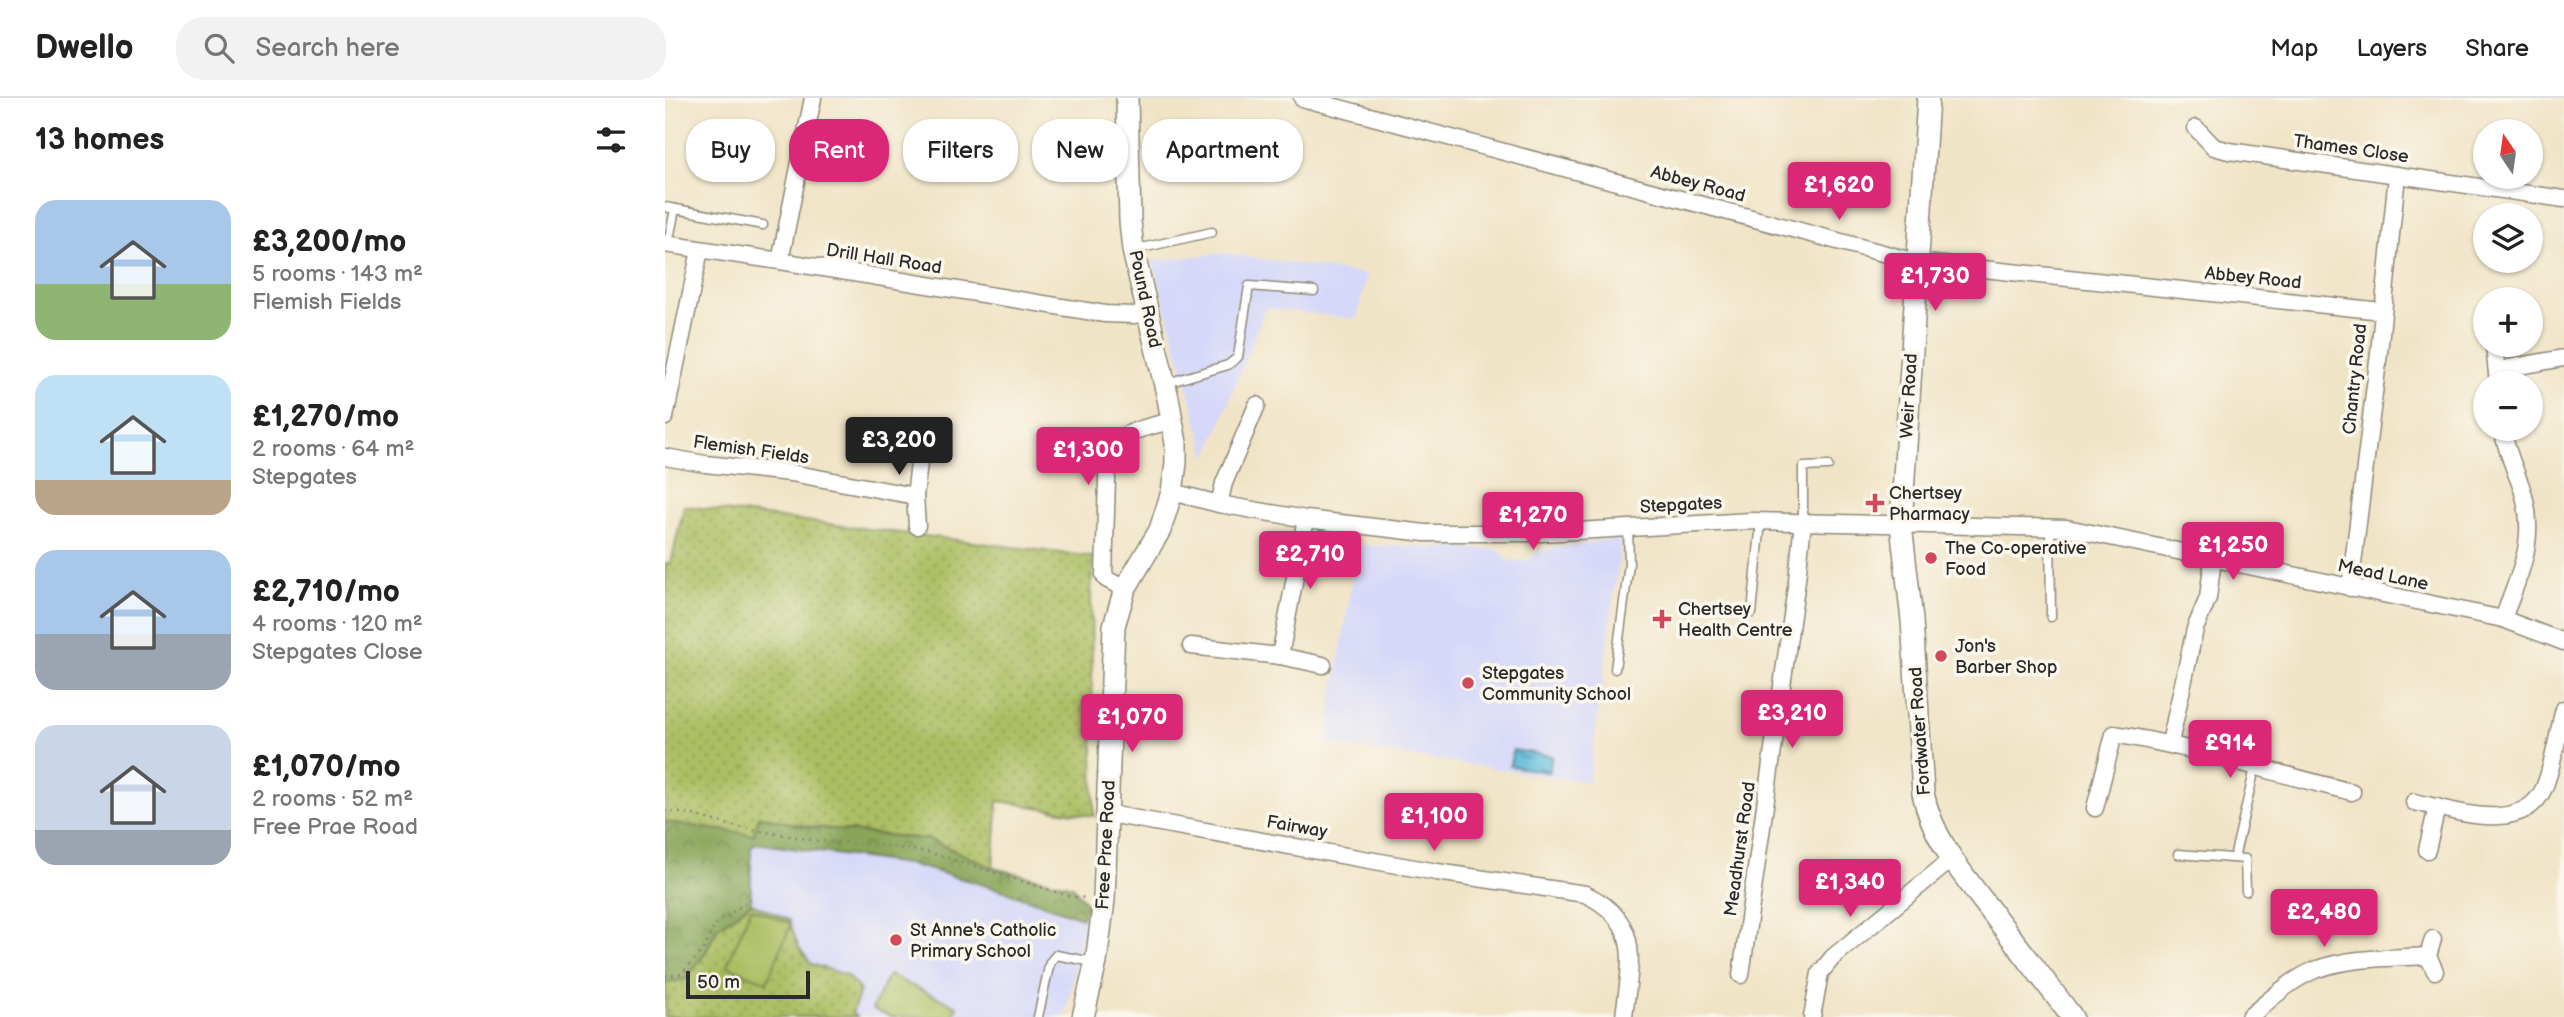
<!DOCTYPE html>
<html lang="en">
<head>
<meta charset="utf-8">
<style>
	:root { --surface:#fff; --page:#f2f2f2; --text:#222; --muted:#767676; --line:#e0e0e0; --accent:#db2777 }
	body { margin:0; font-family:"Balsamiq Sans",sans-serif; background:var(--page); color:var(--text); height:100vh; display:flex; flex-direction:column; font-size:26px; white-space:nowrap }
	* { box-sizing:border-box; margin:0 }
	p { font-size:23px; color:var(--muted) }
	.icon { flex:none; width:38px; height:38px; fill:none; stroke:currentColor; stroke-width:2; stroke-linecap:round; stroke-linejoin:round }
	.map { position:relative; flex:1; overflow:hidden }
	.sheet { display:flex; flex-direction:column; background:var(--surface); width:665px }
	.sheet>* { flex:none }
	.guide { position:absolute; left:21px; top:21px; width:665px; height:63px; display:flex; gap:14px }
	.needle { width:46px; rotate:347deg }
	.fabs { position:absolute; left:1808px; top:21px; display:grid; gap:14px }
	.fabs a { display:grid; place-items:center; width:70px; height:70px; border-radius:50%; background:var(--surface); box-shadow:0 2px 5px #0004; font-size:35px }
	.scale { position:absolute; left:21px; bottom:18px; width:124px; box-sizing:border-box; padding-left:7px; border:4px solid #2b2b2b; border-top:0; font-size:19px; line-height:24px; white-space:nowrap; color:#2b2b2b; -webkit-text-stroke:5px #fbf7ec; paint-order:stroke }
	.price { position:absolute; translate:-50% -60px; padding:0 16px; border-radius:7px; background:var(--accent); color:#fff; font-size:23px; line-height:46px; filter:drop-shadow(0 2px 4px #0008) }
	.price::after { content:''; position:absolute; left:50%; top:42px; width:21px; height:16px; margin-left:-10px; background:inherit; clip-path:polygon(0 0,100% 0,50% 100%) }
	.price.active { background:#222; color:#fff }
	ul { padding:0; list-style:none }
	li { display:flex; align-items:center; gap:21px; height:175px; padding:0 35px }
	li span { display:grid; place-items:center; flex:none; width:196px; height:140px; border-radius:21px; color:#555 }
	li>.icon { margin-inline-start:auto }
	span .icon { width:84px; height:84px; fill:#fffc; stroke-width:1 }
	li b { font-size:30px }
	h2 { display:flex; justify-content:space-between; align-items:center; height:84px; padding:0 35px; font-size:30px }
	.pill { padding:0 24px; border-radius:28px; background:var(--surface); box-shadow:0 2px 5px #0004; font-size:24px; line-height:63px }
	.pill.active { background:var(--accent); color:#fff }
	header { display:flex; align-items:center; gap:42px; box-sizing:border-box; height:98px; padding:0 35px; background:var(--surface); border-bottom:2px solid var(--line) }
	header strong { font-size:33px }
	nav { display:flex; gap:38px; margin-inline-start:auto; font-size:24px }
	.search { width:490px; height:63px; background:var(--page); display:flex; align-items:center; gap:18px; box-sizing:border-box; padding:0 24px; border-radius:28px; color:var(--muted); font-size:26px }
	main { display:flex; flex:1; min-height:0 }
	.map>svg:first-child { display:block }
</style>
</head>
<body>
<header>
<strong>Dwello</strong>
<div class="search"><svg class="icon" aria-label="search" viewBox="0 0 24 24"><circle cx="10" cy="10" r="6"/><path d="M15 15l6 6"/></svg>Search here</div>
<nav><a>Map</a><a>Layers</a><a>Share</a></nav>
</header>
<main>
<section class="sheet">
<h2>13 homes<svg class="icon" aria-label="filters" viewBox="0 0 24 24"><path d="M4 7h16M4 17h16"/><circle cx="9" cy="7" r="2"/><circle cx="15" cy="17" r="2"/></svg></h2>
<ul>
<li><span style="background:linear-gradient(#a9c7e8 60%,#8fb573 0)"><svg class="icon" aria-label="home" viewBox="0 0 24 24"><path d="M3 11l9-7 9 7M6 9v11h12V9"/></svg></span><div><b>£3,200/mo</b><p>5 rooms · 143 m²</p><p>Flemish Fields</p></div></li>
<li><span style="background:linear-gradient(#bfe0f5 75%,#b9a48a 0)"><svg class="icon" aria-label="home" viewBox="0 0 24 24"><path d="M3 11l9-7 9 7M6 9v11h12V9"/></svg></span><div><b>£1,270/mo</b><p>2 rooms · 64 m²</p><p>Stepgates</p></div></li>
<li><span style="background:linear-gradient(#a9c7e8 60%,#9aa5b1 0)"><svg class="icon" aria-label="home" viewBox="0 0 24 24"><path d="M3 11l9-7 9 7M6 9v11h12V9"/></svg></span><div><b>£2,710/mo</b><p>4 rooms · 120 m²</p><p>Stepgates Close</p></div></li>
<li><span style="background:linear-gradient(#c9d6e8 75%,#9aa5b1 0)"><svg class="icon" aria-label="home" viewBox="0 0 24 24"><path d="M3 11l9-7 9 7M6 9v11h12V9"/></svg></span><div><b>£1,070/mo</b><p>2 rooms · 52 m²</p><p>Free Prae Road</p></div></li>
</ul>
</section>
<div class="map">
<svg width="1899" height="919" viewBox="0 0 1899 919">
	<defs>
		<pattern id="green-dots" width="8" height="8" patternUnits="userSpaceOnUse" patternTransform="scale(1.75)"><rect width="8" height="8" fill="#abbe62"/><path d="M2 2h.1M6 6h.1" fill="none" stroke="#8b9b51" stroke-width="1.8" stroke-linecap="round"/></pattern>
		<pattern id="forest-crowns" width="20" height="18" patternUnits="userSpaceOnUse" patternTransform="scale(1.75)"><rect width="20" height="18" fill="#88a558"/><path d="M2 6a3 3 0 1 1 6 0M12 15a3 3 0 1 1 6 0" fill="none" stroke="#6f8749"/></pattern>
		<pattern id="water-waves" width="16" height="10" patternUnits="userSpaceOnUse" patternTransform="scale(1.75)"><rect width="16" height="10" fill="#5cbada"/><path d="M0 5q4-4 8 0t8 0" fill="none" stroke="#4c97b1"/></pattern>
	</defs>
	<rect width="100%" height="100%" fill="#fbf7ec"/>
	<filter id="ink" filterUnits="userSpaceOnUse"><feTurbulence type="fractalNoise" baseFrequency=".0143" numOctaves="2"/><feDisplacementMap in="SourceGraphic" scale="14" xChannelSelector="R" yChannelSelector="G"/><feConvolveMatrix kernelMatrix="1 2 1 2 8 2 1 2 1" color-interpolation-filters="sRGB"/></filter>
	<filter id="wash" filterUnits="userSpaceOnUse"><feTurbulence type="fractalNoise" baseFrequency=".00686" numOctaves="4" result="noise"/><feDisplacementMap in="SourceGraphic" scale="28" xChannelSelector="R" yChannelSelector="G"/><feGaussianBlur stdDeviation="1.57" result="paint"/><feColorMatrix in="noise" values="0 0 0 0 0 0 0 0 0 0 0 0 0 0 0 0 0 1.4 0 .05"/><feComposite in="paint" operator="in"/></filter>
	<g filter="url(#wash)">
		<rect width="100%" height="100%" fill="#f0e4c6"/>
		<g fill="#d5d8f9">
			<polygon points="558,155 702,177 692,221 600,210 542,360 488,163"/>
			<polygon points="957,439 924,684 660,646 693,447 832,451 844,462 864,463 873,453"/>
			<polygon points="90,745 248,767 340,793 421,821 400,919 0,919 86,805 86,750"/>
		</g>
		<polygon fill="url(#green-dots)" stroke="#6b7446" stroke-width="2" points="19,408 428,459 426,495 429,718 333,703 328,770 266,742 138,728 94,718 86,750 86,805 124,822 133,848 146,866 181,877 195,892 187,916 193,919 0,919 0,465 6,465"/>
		<polygon fill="url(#forest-crowns)" stroke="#5a6842" stroke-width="2" points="94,718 138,728 266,742 328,770 408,788 422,807 417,820 340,793 248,767 90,745 86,750 86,805 52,830 41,854 21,881 0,885 0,724 89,737"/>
		<g fill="#abbe62" stroke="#6b7446" stroke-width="2">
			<polygon points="86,810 126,826 102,884 62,868"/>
			<polygon points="223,877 292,908 288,919 226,919 207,911"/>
		</g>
		<polygon fill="url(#water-waves)" stroke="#447282" stroke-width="2" points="848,652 887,658 884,674 845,668"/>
	</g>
	<g filter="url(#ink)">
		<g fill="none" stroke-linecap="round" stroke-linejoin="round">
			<defs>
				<g id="lane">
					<polyline points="0,109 98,127"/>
					<polyline points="3,146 10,111"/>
					<polyline points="468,152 547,134"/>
					<polyline points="502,285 563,267 573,259 584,188 649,193"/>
					<polyline points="1138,423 1138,369 1163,368"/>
					<polyline points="1385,429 1386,519"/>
					<polyline points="1087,515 1096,423"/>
					<polyline points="950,571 964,466 963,429"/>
					<polyline points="1513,756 1580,761 1581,793"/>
					<polyline points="1569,760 1590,670"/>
					<polyline points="373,919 385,864 391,857 428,864"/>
				</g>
				<g id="street">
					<polyline points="148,0 115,163 440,216 469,217 481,214"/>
					<polyline points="637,0 1251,164 1717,213"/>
					<polyline points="1531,30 1549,49 1564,53 1899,101"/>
					<polyline points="0,146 115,163"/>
					<polyline points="1829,247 1833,285"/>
					<polyline points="1832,272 1899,260"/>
					<polyline points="0,319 35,152"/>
					<path d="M1837,331c4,20 12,38 19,57 18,51 -1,86 -18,133"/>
					<polyline points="0,359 40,366 126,375 250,398"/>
					<polyline points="507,394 554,406 641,421 760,435 877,435 1086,423 1402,430 1838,521 1899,544"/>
					<polyline points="554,406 559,385 592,307"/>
					<polyline points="252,428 250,398 258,332"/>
					<polyline points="1685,490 1714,255 1732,77"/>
					<path d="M460,491l-19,-10 -2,-4 4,-128c17,-16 42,-21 64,-26"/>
					<polyline points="526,548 615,558 658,567"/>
					<polyline points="615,558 641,421"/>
					<polyline points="1505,645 1530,531 1543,500 1548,461"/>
					<path d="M1749,704c38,8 109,34 130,-14 9,-21 14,-56 20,-79"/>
					<path d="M1430,710l19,-74c81,13 159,39 238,58"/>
					<path d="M444,716l328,58 148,22c59,28 45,69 39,123"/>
					<polyline points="1762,752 1772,709"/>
					<polyline points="1768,841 1763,858 1770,873"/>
					<polyline points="1076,877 1132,482 1138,423"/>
					<polyline points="1147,919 1155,875 1168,859 1287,761"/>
					<path d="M1584,919c21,-17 41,-37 66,-47 33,-13 78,-12 113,-14"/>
				</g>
				<g id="secondary">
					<path d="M1263,0l-27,427 11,95 11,173c10,49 44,86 73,125 26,33 51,66 76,99"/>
					<polyline points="418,919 431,864 439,802 449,528 460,491 495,432 507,394 511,365 511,345 503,300 468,152 465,123 462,0"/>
				</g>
			</defs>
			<use href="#lane" stroke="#8e8878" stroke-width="11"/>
			<use href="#street" stroke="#8e8878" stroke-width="19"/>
			<use href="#secondary" stroke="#8e8878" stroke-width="24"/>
			<g stroke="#8e8878" stroke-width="2.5" stroke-dasharray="2 5" stroke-linecap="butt">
				<polyline points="0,713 24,716 72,729 153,743 204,746 263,754 404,798 420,800"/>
				<polyline points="0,878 16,876 38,852 50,827 86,801"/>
			</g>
			<use href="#lane" stroke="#fff" stroke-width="8"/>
			<use href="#street" stroke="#fff" stroke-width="16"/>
			<use href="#secondary" stroke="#fff" stroke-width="21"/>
		</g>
	</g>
	<g fill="#d1495b" stroke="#fbf7ec" stroke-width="2.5">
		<path d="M1206.5 394.5h7v7h7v7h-7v7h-7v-7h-7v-7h7z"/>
		<circle cx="1266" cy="460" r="7"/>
		<path d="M993.5 510.5h7v7h7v7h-7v7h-7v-7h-7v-7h7z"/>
		<circle cx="1276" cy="558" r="7"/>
		<circle cx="803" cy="585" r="7"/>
		<circle cx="231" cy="842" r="7"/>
	</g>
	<g text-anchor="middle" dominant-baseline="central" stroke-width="7" stroke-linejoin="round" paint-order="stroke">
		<g font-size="18" fill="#2b2b2b" stroke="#fbf7ec">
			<text transform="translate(1686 51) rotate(8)">Thames Close</text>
			<text transform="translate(1033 86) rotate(15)">Abbey Road</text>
			<text transform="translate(219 161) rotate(9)">Drill Hall Road</text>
			<text transform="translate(1588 180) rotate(6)">Abbey Road</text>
			<text transform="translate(480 201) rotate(78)">Pound Road</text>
			<text transform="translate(1690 281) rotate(-84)">Chantry Road</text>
			<text transform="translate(1244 298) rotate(-87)">Weir Road</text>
			<text transform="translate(86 352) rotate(8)">Flemish Fields</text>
			<text transform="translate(1016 407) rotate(-3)">Stepgates</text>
			<text transform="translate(1718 477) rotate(12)">Mead Lane</text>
			<text transform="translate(1255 633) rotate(-94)">Fordwater Road</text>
			<text transform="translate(632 729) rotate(10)">Fairway</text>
			<text transform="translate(441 747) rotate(-87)">Free Prae Road</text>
			<text transform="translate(1075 751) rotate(-82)">Meadhurst Road</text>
		</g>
		<g font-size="18" fill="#2b2b2b" stroke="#fbf7ec" text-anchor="start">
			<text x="1224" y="395">Chertsey<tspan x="1224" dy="21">Pharmacy</tspan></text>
			<text x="1280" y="450">The Co-operative<tspan x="1280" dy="21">Food</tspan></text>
			<text x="1013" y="511">Chertsey<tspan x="1013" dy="21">Health Centre</tspan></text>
			<text x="1290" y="548">Jon's<tspan x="1290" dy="21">Barber Shop</tspan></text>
			<text x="817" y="575">Stepgates<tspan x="817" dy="21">Community School</tspan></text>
			<text x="245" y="832">St Anne's Catholic<tspan x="245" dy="21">Primary School</tspan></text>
		</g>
	</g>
</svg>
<div class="fabs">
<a><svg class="needle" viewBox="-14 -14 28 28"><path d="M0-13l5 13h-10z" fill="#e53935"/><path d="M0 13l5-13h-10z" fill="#767676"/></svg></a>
<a><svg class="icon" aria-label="layers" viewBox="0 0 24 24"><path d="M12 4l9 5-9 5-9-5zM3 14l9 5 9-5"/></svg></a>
<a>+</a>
<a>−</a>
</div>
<div class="scale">50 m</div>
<b class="price" style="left:1174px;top:124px">£1,620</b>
<b class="price" style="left:1270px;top:215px">£1,730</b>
<b class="price active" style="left:234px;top:379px">£3,200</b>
<b class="price" style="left:423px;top:389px">£1,300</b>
<b class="price" style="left:868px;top:454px">£1,270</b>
<b class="price" style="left:1568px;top:484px">£1,250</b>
<b class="price" style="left:645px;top:493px">£2,710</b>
<b class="price" style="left:1127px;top:652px">£3,210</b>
<b class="price" style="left:467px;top:656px">£1,070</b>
<b class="price" style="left:1565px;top:682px">£914</b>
<b class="price" style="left:769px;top:755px">£1,100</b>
<b class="price" style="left:1185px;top:821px">£1,340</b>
<b class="price" style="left:1659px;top:851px">£2,480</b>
<div class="guide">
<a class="pill">Buy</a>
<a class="pill active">Rent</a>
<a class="pill">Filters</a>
<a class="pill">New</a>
<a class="pill">Apartment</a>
</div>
</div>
</main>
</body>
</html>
